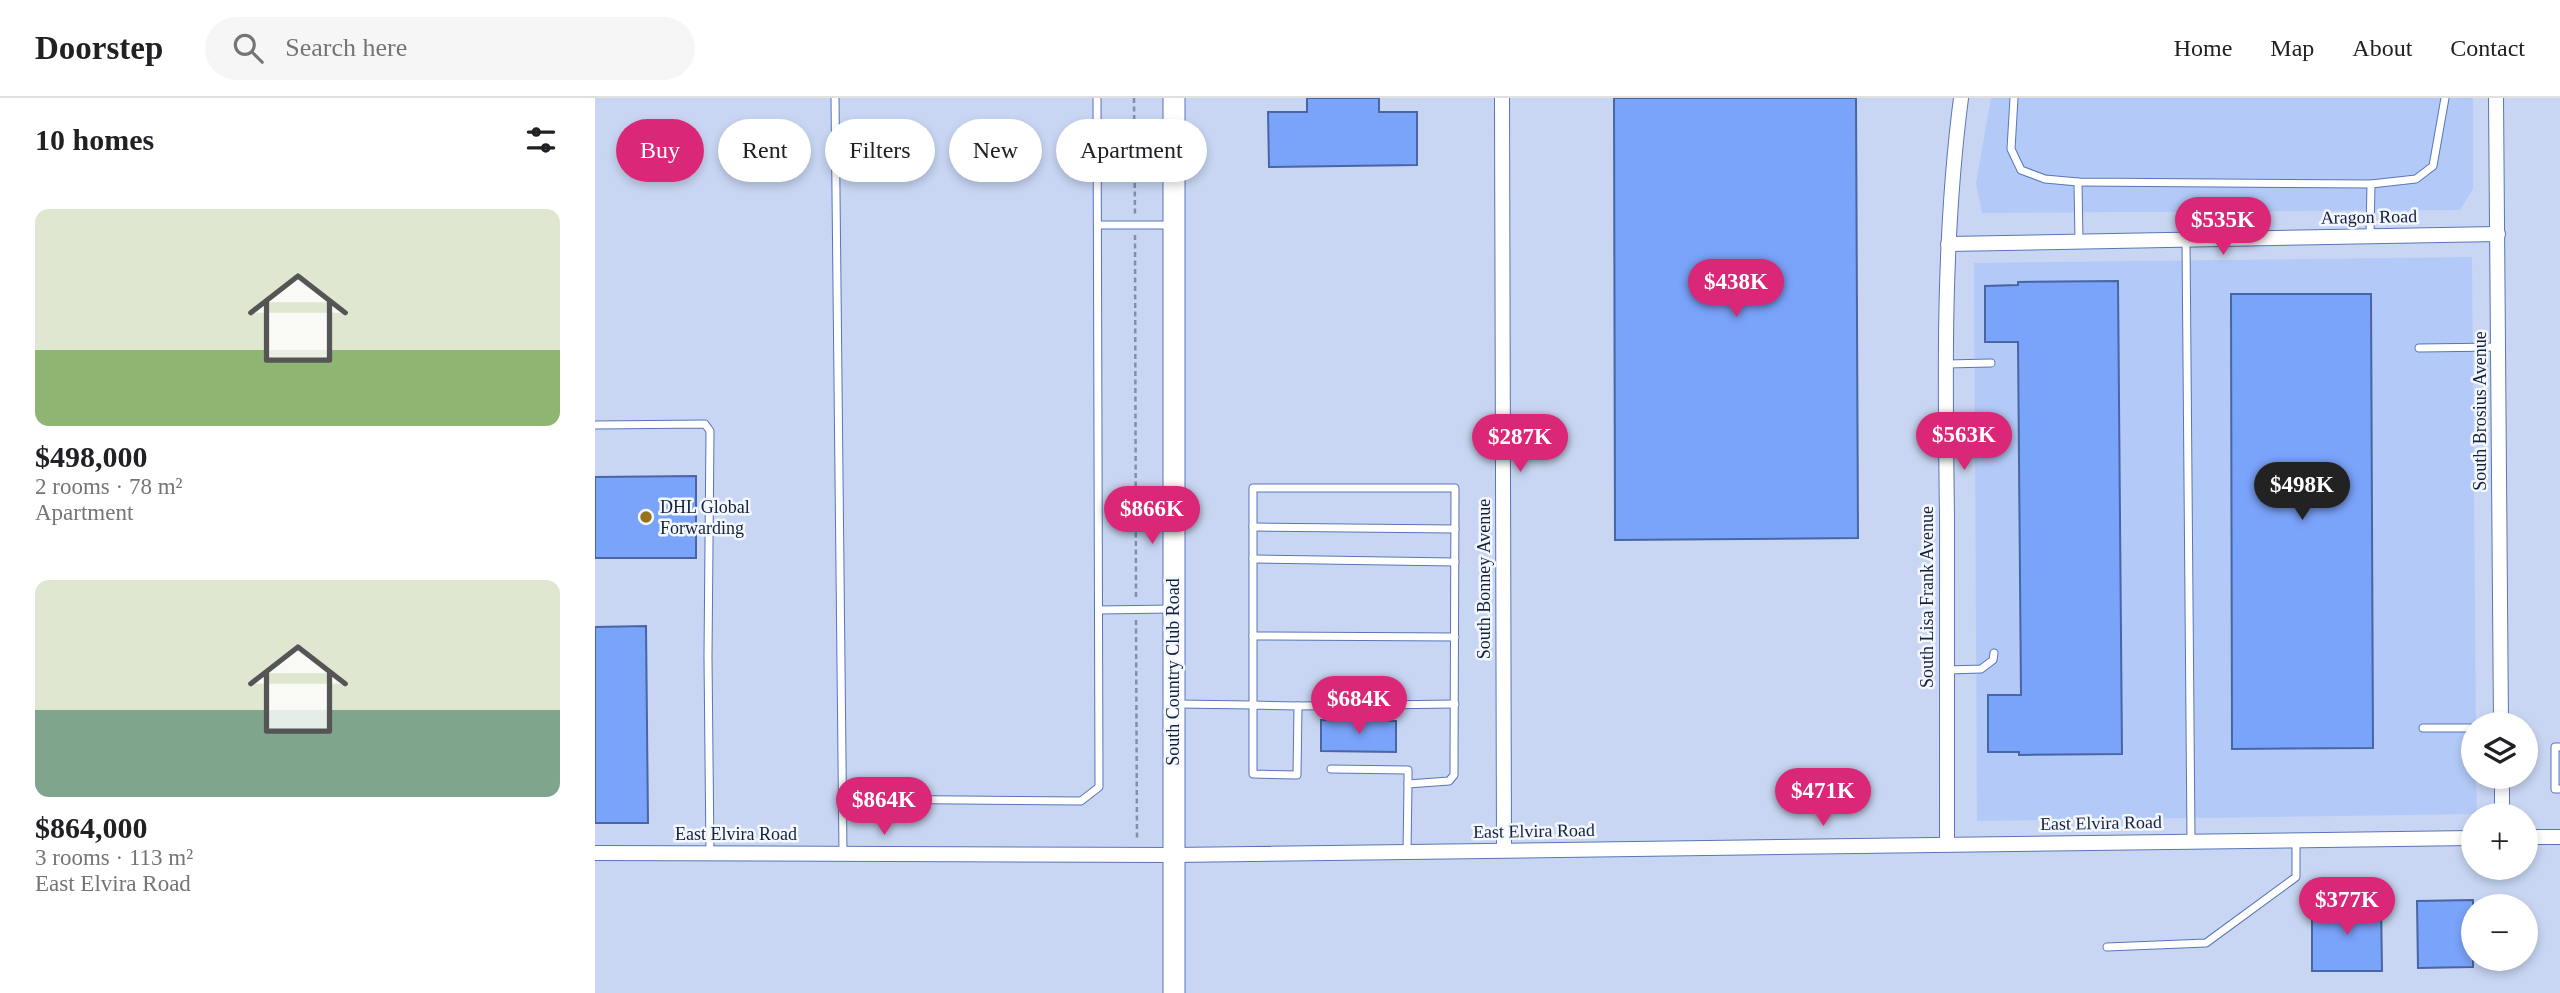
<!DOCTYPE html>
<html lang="en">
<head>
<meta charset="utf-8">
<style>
	:root { --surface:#fff; --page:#f6f6f6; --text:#202124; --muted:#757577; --line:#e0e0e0; --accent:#db2777 }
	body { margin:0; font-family:Georgia,serif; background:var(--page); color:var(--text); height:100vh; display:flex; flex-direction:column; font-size:26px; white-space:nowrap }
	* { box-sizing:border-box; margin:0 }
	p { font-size:23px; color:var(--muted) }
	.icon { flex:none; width:38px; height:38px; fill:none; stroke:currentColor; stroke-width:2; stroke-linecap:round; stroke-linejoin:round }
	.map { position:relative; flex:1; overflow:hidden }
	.details { display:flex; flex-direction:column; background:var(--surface); width:595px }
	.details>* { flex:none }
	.guide { position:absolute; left:21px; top:21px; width:665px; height:63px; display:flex; gap:14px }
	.tools { position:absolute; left:1866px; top:614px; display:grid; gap:14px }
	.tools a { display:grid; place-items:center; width:77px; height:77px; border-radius:50%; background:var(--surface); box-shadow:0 4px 10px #0003; font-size:35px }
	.price { position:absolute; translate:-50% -60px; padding:0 16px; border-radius:24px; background:var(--accent); color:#fff; font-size:23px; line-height:46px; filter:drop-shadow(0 2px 4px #0008) }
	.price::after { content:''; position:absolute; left:50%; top:42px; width:21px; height:16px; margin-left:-10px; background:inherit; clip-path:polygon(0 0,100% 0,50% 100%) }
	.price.current { background:#222; color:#fff }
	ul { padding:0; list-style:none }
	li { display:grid; align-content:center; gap:14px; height:371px; padding:0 35px }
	li span { display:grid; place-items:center; height:217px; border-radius:14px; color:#555 }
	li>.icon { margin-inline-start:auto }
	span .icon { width:126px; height:126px; fill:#fffc; stroke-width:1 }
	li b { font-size:30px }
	h2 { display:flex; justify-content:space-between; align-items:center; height:84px; padding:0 35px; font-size:30px }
	.tag { padding:0 24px; border-radius:32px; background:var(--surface); box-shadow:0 4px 10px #0003; font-size:24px; line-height:63px }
	.tag.current { background:var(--accent); color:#fff }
	header { display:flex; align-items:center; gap:42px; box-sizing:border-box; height:98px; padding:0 35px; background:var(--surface); border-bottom:2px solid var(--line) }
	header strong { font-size:33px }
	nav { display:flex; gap:38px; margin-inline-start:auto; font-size:24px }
	.search { width:490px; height:63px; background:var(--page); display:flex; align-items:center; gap:18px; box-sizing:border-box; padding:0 24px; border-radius:38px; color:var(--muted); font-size:26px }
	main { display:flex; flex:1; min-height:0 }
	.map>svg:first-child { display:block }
</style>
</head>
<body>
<header>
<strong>Doorstep</strong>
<div class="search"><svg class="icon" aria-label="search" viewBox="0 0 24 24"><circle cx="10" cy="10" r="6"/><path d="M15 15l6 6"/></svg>Search here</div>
<nav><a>Home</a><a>Map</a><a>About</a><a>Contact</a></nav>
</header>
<main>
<section class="details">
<h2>10 homes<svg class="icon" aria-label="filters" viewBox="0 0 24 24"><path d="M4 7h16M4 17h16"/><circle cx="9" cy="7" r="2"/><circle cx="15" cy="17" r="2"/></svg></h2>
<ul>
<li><span style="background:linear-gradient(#dfe7d0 65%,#8fb573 0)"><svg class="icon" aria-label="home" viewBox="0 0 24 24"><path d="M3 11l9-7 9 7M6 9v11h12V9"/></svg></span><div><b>$498,000</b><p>2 rooms · 78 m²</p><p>Apartment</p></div></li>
<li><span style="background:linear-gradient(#dfe7d0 60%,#7fa58c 0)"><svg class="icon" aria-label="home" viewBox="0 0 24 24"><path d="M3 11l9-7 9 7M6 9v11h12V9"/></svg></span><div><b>$864,000</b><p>3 rooms · 113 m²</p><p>East Elvira Road</p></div></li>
</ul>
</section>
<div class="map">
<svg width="1965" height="895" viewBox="0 0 1965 895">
	<rect width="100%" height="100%" fill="#c8d6f3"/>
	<g fill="#b3caf8">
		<polygon points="1396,0 1878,0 1878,91 1865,112 1387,115 1381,85"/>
		<polygon points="1877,159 1881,626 1878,626 1878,679 1881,679 1882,716 1382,723 1379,165"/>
	</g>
	<g fill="#7aa3fa" stroke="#4865a4" stroke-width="2">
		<polygon points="712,0 784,0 784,14 822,14 822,67 674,69 673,14 712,14"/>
		<polygon points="1019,0 1261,0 1263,440 1020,442"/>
		<polygon points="1523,183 1527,656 1424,657 1424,654 1393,654 1393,597 1426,597 1423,244 1390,244 1390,188 1423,187 1423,184"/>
		<polygon points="1636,196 1776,196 1778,650 1637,651"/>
		<polygon points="101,378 101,460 0,460 0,379"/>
		<polygon points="51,528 53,725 0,725 0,529"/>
		<polygon points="726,622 801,623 801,654 726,653"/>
		<polygon points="1878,802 1878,869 1823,870 1822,803"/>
		<polygon points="1717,804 1786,804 1787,873 1717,873"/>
	</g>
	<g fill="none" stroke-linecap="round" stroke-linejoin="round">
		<defs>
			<g id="lane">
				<polyline points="240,0 248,755"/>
				<polyline points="1419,0 1416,51 1426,72 1450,81 1483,84 1776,86 1821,81 1838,68 1850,0"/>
				<polyline points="1483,84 1484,143"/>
				<polyline points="503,127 578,127"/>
				<polyline points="1775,138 1776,86"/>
				<polyline points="1591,142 1596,743"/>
				<polyline points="1824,250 1904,249"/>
				<polyline points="1351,266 1396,265"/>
				<polyline points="0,327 110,326 115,333 113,559 115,756"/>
				<polyline points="658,429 860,431"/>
				<polyline points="658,461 860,464"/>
				<polyline points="504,512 577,511"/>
				<polyline points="658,538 860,539"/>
				<polyline points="1353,572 1386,571 1398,562 1399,555"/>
				<polyline points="582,606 658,607 658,390 860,390 859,677 854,683 813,686 812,754"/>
				<polygon points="658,607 703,608 702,677 658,676"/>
				<polyline points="703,608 860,606"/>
				<polyline points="1828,630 1878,630"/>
				<polyline points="1965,649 1960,649 1960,691 1965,691"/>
				<polyline points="736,671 813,672 813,686"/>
				<polyline points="248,701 486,703 504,689 502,0"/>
				<polyline points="1512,849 1611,845 1701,779 1701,742"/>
			</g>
			<g id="street">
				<polyline points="907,0 909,752"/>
				<polyline points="1901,0 1906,626"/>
				<polyline points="1353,146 1903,136"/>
				<polyline points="1907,679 1907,718"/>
				<polyline points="1930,739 1965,739"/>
				<path d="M1352,746c0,-110 1,-219 0,-328 -2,-140 -4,-279 14,-418"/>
				<polyline points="0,755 578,757 1878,740"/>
			</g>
			<polyline id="secondary" points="579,0 579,895"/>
		</defs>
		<use href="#lane" stroke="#5876b6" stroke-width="9"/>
		<use href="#street" stroke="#5876b6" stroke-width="16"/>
		<use href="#secondary" stroke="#5876b6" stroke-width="23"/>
		<g stroke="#828fab" stroke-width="2.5" stroke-dasharray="5 3.5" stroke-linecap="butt">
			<polyline points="539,0 540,117"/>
			<polyline points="540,137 541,502"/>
			<polyline points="541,522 542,743"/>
		</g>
		<use href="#lane" stroke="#fff" stroke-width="7"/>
		<use href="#street" stroke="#fff" stroke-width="14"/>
		<use href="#secondary" stroke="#fff" stroke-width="21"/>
	</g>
	<circle fill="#97731d" stroke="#f3f7fe" stroke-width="2.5" cx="51" cy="419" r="7"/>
	<g text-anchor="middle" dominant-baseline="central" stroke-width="5" stroke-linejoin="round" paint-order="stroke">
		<g font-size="18" fill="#14203a" stroke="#f3f7fe">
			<text transform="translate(1774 119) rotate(-1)">Aragon Road</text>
			<text transform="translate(1885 313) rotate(-90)">South Brosius Avenue</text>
			<text transform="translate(889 481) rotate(-90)">South Bonney Avenue</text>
			<text transform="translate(1332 499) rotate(-90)">South Lisa Frank Avenue</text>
			<text transform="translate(578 574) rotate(-90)">South Country Club Road</text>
			<text transform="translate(1506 725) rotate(-1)">East Elvira Road</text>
			<text transform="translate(939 733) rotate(-1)">East Elvira Road</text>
			<text x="141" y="736">East Elvira Road</text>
		</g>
		<g font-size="18" fill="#14203a" stroke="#f3f7fe" text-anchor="start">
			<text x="65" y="409">DHL Global<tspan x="65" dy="21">Forwarding</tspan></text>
		</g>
	</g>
</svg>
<div class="tools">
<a><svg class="icon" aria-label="layers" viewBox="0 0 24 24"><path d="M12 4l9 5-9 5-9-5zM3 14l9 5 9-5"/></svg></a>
<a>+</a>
<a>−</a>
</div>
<b class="price" style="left:1628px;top:159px">$535K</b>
<b class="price" style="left:1141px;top:221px">$438K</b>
<b class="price" style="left:1369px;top:374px">$563K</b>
<b class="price" style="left:925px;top:376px">$287K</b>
<b class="price current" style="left:1707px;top:424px">$498K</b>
<b class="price" style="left:557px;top:448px">$866K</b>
<b class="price" style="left:764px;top:638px">$684K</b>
<b class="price" style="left:1228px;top:730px">$471K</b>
<b class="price" style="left:289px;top:739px">$864K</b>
<b class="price" style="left:1752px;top:839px">$377K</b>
<div class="guide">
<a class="tag current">Buy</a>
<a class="tag">Rent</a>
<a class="tag">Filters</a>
<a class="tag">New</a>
<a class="tag">Apartment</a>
</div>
</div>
</main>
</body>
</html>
